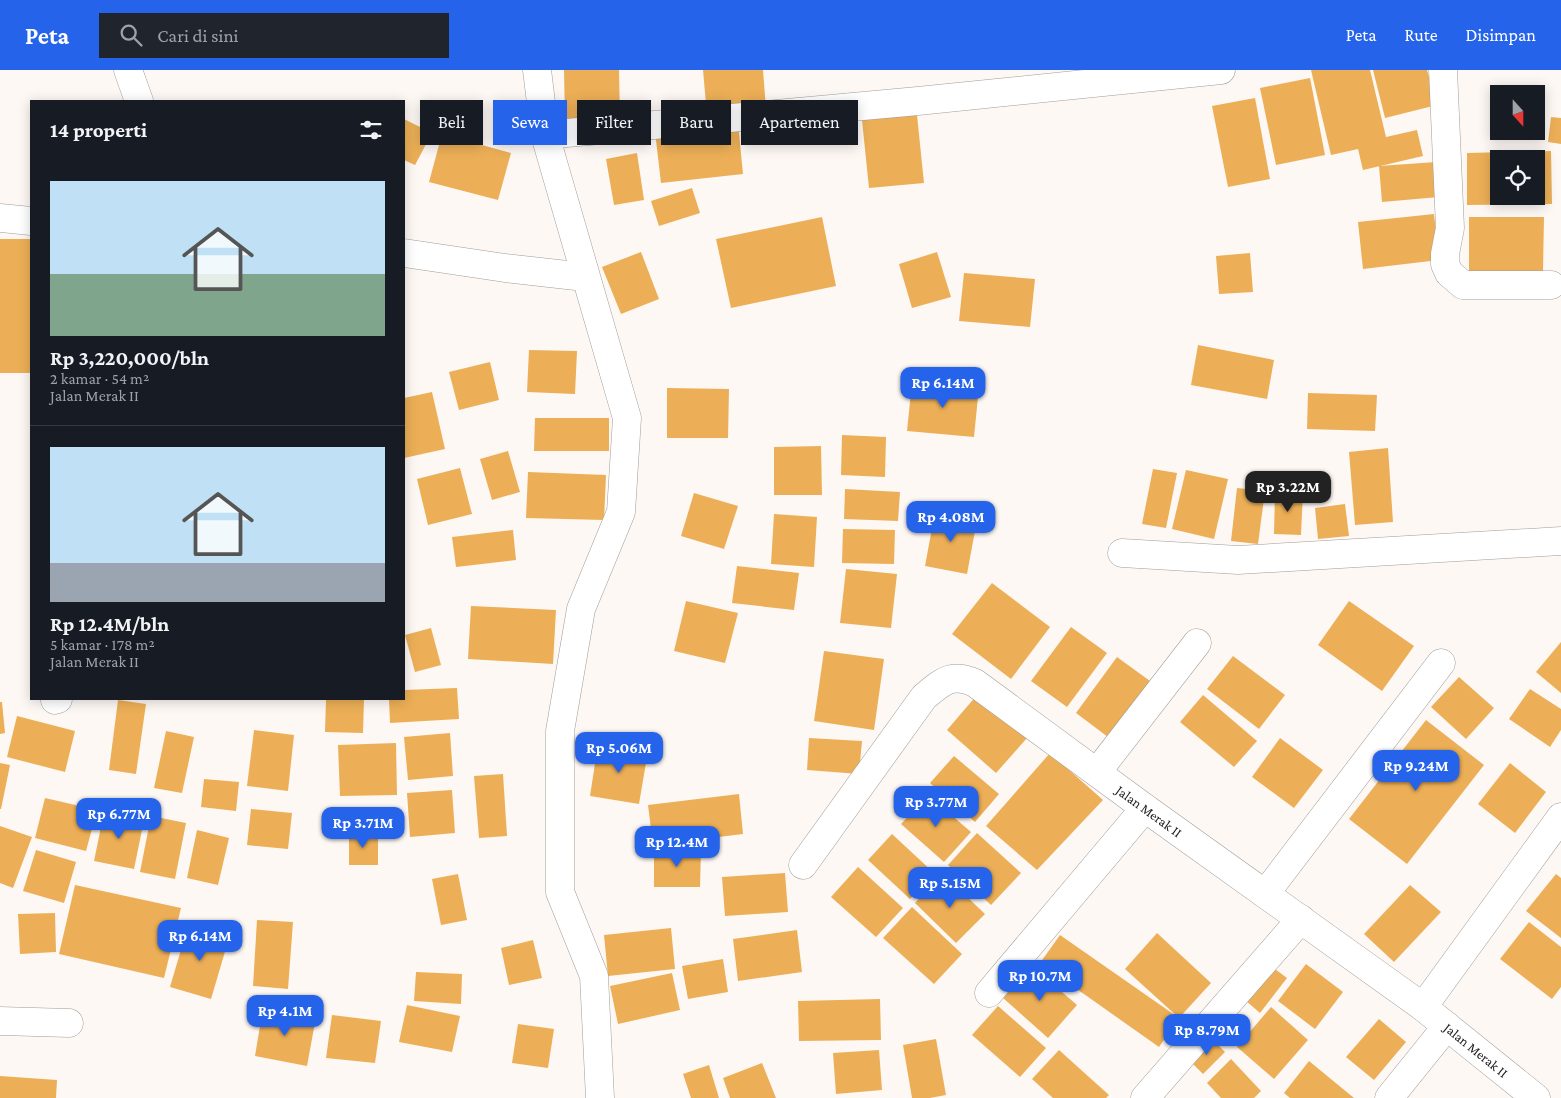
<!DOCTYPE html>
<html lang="id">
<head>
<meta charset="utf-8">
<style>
	:root { --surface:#171b24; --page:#20242c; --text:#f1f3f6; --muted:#9ea1a6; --line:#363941; --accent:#2563eb }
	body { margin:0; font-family:"Crimson Pro",serif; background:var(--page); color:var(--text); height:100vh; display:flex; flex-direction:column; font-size:19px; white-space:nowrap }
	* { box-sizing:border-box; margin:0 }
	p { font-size:16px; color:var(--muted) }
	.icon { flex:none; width:28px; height:28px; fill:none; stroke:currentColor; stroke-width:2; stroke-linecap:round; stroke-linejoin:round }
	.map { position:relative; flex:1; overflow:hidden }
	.panel { position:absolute; left:30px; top:30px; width:375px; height:600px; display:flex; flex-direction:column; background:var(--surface); border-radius:0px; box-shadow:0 2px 12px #0003 }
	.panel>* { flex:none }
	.top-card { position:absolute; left:420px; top:30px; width:475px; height:45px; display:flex; gap:10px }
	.needle { width:32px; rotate:159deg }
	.tools { position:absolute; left:1490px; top:15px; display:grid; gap:10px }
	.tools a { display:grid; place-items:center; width:55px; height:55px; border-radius:0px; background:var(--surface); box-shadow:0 2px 12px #0003; font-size:25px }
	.price { position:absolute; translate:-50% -42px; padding:0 11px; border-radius:10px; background:var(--accent); color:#fff; font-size:16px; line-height:32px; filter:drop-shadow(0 1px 2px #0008) }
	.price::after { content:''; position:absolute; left:50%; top:30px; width:15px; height:11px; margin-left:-8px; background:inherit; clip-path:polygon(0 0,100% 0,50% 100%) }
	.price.current { background:#222; color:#fff }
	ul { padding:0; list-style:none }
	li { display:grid; align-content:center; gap:10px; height:265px; padding:0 20px }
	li+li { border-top:1px solid var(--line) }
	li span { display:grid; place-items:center; height:155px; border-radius:0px; color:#555 }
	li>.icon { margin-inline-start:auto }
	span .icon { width:90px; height:90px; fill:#fffc; stroke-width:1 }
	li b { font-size:21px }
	h2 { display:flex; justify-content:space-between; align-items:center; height:60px; padding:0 20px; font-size:21px }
	.tag { padding:0 18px; border-radius:0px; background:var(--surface); box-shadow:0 2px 12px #0003; font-size:18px; line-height:45px }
	.tag.current { background:var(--accent); color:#fff }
	header { display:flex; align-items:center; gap:30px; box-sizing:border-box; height:70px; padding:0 25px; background:var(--accent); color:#fff }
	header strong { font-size:24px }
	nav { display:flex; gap:28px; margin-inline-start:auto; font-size:18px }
	.search { width:350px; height:45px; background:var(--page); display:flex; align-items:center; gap:12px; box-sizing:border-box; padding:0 18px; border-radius:0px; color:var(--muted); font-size:19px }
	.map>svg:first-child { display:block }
</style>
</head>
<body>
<header>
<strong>Peta</strong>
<div class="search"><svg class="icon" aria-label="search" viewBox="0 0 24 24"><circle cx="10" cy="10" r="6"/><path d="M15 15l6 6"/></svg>Cari di sini</div>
<nav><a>Peta</a><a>Rute</a><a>Disimpan</a></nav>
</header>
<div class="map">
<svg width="1561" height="1028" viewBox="0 0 1561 1028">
	<rect width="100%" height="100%" fill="#fdf8f4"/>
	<g fill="#ecaf57" fill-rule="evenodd">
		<polygon points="564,0 619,0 620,50 565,51"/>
		<polygon points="703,0 763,0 766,39 707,45"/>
		<polygon points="1311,0 1370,0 1386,67 1417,60 1423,86 1363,100 1358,79 1331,85"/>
		<polygon points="1373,0 1427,0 1437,35 1385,48"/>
		<polygon points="1310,8 1325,85 1276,95 1260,18"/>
		<polygon points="1255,28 1270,109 1228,117 1212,36"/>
		<polygon points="917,45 924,113 869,118 862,50"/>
		<polygon points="1551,47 1561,48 1561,74 1548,72"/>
		<polygon points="404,49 432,63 415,95 404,90"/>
		<polygon points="738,53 743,104 661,113 655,62"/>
		<polygon points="442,64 511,83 498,130 429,112"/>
		<path d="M1551,81l1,53 -85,1v-52zM1499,89h37v37h-37z"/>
		<polygon points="637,83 644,130 614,135 606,89"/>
		<polygon points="1436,92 1439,127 1382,132 1379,96"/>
		<polygon points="692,118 700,143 659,156 651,131"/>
		<polygon points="1434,144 1439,190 1363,199 1358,152"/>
		<polygon points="822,147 836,216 731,238 716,169"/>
		<polygon points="1469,147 1544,147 1543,201 1469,201"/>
		<rect x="0" y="169" width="31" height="134"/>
		<polygon points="641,182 659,229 621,244 602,197"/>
		<polygon points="937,182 951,227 912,238 899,194"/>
		<polygon points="1250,183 1253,222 1219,224 1216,186"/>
		<polygon points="964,203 1035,209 1030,257 959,251"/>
		<polygon points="1198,275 1274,290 1267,329 1191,315"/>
		<polygon points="529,280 577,281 575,324 527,322"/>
		<polygon points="490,292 499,330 459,340 449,302"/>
		<polygon points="912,312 979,317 974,367 907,361"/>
		<polygon points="667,318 729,319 728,368 667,368"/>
		<polygon points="432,322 445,379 404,388 404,328"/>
		<polygon points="1308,323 1377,325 1375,361 1307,359"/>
		<polygon points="535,348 609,348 609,381 534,381"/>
		<polygon points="842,365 886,367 885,407 841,405"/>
		<polygon points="821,376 822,425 774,425 774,377"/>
		<polygon points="1388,378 1393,452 1355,455 1349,382"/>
		<polygon points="508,381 520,422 492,430 480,389"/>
		<polygon points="460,398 472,444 428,455 417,409"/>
		<polygon points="1153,399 1177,403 1166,458 1142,454"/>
		<polygon points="1186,400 1228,409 1214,469 1172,459"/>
		<polygon points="528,402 606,405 604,450 526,448"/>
		<polygon points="1237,418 1265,421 1258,474 1231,471"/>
		<polygon points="845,419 900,422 898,451 844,449"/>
		<polygon points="1275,422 1303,422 1301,465 1274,464"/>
		<polygon points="694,423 738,436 724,479 681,466"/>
		<polygon points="1345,434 1349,466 1318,469 1315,438"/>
		<polygon points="935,442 977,450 967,504 925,496"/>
		<polygon points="774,444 817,447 814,497 771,494"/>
		<polygon points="843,459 895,460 894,494 842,493"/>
		<polygon points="513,460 516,490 456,497 452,467"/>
		<polygon points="737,496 799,503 794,540 732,533"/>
		<polygon points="846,499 897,504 891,558 840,553"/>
		<polygon points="992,513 1050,557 1011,609 952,564"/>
		<polygon points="686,531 738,543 725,593 674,581"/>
		<polygon points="1349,531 1414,576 1382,621 1318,575"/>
		<polygon points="471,536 556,540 553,594 468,589"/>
		<polygon points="1071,557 1107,583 1067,637 1031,611"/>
		<polygon points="431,558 441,595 415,602 405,565"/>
		<polygon points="1561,572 1561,623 1536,602"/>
		<polygon points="824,581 884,589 874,660 814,651"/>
		<polygon points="1233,586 1285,625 1259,659 1207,619"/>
		<polygon points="1117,587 1150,611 1108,667 1076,643"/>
		<polygon points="1459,607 1494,638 1466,669 1431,637"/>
		<polygon points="457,618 459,649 390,653 389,629 404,629 404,620"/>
		<polygon points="1530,619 1561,639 1561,660 1550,677 1509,649"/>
		<polygon points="977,625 1027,668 996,703 947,660"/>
		<polygon points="1203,625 1257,671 1234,697 1180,652"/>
		<polygon points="326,629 364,629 363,663 325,662"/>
		<polygon points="118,630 146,634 136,704 109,700"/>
		<polygon points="0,632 2,632 5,663 0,664"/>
		<polygon points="17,646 75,661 65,702 7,687"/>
		<polygon points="1426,650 1484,695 1407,794 1349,749"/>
		<polygon points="254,660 294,665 288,721 247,716"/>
		<polygon points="166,661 194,667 182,723 154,718"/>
		<polygon points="450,663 453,706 408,710 404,667"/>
		<polygon points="809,668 862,671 859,704 807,700"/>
		<polygon points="1280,668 1323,700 1294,738 1252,707"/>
		<polygon points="396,673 397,725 340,726 338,675"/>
		<polygon points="598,674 648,681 639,734 590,726"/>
		<polygon points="1050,683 1103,730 1037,800 986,756"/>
		<polygon points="954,686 999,724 975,752 930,713"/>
		<polygon points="0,693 10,695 1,739 0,739"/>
		<polygon points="1510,693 1546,722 1515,763 1478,734"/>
		<polygon points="503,704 507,766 479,768 474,706"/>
		<polygon points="204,709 239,712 236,741 201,737"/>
		<polygon points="452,720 455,763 410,767 407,723"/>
		<polygon points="739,724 743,764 653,775 648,735"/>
		<polygon points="928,725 971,762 944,792 901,754"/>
		<polygon points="45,728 97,740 86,781 35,768"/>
		<polygon points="251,739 292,743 288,779 247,775"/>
		<polygon points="104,742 144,750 134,799 94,791"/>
		<polygon points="151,746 186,753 175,809 140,802"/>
		<polygon points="0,756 32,767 13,818 0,813"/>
		<polygon points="197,760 229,768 218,815 187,808"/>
		<polygon points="349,763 378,764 378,795 349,795"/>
		<polygon points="977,763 1021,803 991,835 948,795"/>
		<polygon points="892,764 934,803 910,829 868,790"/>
		<polygon points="654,779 701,779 700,817 654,817"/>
		<polygon points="36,780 76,792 64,833 23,821"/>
		<polygon points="858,797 903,838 876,867 831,827"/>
		<polygon points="785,803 788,842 725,846 722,807"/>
		<polygon points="458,804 467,850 441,855 432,809"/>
		<polygon points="943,804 985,844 956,873 915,833"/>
		<polygon points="1556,804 1561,808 1561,868 1526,841"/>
		<polygon points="75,815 181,838 164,908 59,884"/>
		<polygon points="1410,815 1441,842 1394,892 1364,864"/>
		<polygon points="912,837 962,884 934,914 883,868"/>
		<polygon points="55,843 56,882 20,884 18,844"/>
		<polygon points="257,850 293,852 288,919 253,916"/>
		<polygon points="1529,852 1561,877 1561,917 1552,929 1500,889"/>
		<polygon points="188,856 229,868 211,929 170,917"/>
		<polygon points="671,858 675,899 608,906 604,865"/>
		<polygon points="797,860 802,902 738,911 733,869"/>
		<polygon points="1157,863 1211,913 1179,948 1125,899"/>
		<polygon points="1060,865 1179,948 1159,977 1040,893"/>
		<polygon points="533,870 542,908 509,915 501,878"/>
		<polygon points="723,889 728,922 688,929 682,896"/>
		<polygon points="1306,894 1343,922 1315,959 1278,931"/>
		<polygon points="1032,896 1077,935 1048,968 1003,928"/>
		<polygon points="1271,896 1287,908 1260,943 1245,930"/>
		<polygon points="416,902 462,904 461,934 414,931"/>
		<polygon points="672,903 680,940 618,954 610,916"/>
		<polygon points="880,929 881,970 799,971 798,931"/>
		<polygon points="407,935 460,946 452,982 399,972"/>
		<polygon points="998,936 1046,978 1020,1007 972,965"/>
		<polygon points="1271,937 1308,970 1274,1009 1237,977"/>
		<polygon points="263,938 316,947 307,996 255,986"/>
		<polygon points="332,945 381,951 375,993 326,988"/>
		<polygon points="1379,949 1406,972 1374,1010 1346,987"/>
		<polygon points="518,954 554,959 548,998 512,993"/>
		<polygon points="1211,968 1225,982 1203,1004 1190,991"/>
		<polygon points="936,969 946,1025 930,1028 912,1028 903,975"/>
		<polygon points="879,980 882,1020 836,1024 833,983"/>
		<polygon points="1059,980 1109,1025 1106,1028 1053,1028 1032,1009"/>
		<polygon points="1231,989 1261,1021 1254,1028 1221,1028 1207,1013"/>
		<polygon points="1309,991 1354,1028 1290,1028 1284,1023"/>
		<polygon points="762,993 776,1028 730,1028 723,1008"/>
		<polygon points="709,995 719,1028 691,1028 683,1004"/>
		<polygon points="0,1006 57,1010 56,1028 0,1028"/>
	</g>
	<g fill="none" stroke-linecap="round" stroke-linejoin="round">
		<defs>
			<g id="minor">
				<polyline points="128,0 139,31"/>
				<polyline points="537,0 545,65 627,348 621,442 581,539 560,661 560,822 594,906 600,1028"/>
				<polyline points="1443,0 1450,158 1445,184 1445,194 1449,203 1463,215 1551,215"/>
				<polyline points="545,65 918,31 1221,0"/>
				<polyline points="0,148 31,151"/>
				<polyline points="404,183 505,198 585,207"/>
				<polyline points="1122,483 1238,490 1561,471"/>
				<polyline points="55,630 58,629"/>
				<polyline points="1097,702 1197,573"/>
				<path d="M803,795l121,-168c18,-15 27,-25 51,-14l170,125 278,199 113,91"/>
				<polyline points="1265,824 1441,593"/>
				<polyline points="989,923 1145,738"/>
				<polyline points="1423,937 1561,747"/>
				<polyline points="0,951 69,953"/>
				<polyline points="1145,1028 1301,849"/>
				<polyline points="1389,1028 1447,956"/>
			</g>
		</defs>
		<use href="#minor" stroke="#a19d99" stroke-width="29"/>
		<use href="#minor" stroke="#fff" stroke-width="28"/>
	</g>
	<g text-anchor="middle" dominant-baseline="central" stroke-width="5" stroke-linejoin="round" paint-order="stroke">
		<g font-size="14" fill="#232120" stroke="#fff">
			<text transform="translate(1149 741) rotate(36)">Jalan Merak II</text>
			<text transform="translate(1476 980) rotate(39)">Jalan Merak II</text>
		</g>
	</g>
</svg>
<div class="tools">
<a><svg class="needle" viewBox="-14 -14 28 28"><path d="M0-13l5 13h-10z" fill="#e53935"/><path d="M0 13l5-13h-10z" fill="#9ea1a6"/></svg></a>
<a><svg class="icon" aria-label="locate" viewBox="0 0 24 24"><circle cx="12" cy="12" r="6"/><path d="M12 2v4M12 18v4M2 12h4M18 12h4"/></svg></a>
</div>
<b class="price" style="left:943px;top:339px">Rp 6.14M</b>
<b class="price current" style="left:1288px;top:443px">Rp 3.22M</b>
<b class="price" style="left:951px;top:473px">Rp 4.08M</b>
<b class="price" style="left:619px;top:704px">Rp 5.06M</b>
<b class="price" style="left:1416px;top:722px">Rp 9.24M</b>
<b class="price" style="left:936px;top:758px">Rp 3.77M</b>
<b class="price" style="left:119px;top:770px">Rp 6.77M</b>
<b class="price" style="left:363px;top:779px">Rp 3.71M</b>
<b class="price" style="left:677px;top:798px">Rp 12.4M</b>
<b class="price" style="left:950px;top:839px">Rp 5.15M</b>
<b class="price" style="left:200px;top:892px">Rp 6.14M</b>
<b class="price" style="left:1040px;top:932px">Rp 10.7M</b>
<b class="price" style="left:285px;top:967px">Rp 4.1M</b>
<b class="price" style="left:1207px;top:986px">Rp 8.79M</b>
<div class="top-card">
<a class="tag">Beli</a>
<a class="tag current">Sewa</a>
<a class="tag">Filter</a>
<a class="tag">Baru</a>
<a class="tag">Apartemen</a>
</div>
<section class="panel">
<h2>14 properti<svg class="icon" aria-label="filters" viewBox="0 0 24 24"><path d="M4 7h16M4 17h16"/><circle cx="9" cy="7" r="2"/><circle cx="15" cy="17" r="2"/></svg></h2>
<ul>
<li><span style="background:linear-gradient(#bfe0f5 60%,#7fa58c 0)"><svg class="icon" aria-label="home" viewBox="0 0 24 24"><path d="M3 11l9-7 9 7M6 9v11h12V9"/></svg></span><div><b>Rp 3,220,000/bln</b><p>2 kamar · 54 m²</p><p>Jalan Merak II</p></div></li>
<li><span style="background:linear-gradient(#bfe0f5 75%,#9aa5b1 0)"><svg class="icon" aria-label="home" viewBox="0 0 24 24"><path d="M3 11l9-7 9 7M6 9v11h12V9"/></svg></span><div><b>Rp 12.4M/bln</b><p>5 kamar · 178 m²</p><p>Jalan Merak II</p></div></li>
</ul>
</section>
</div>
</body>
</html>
